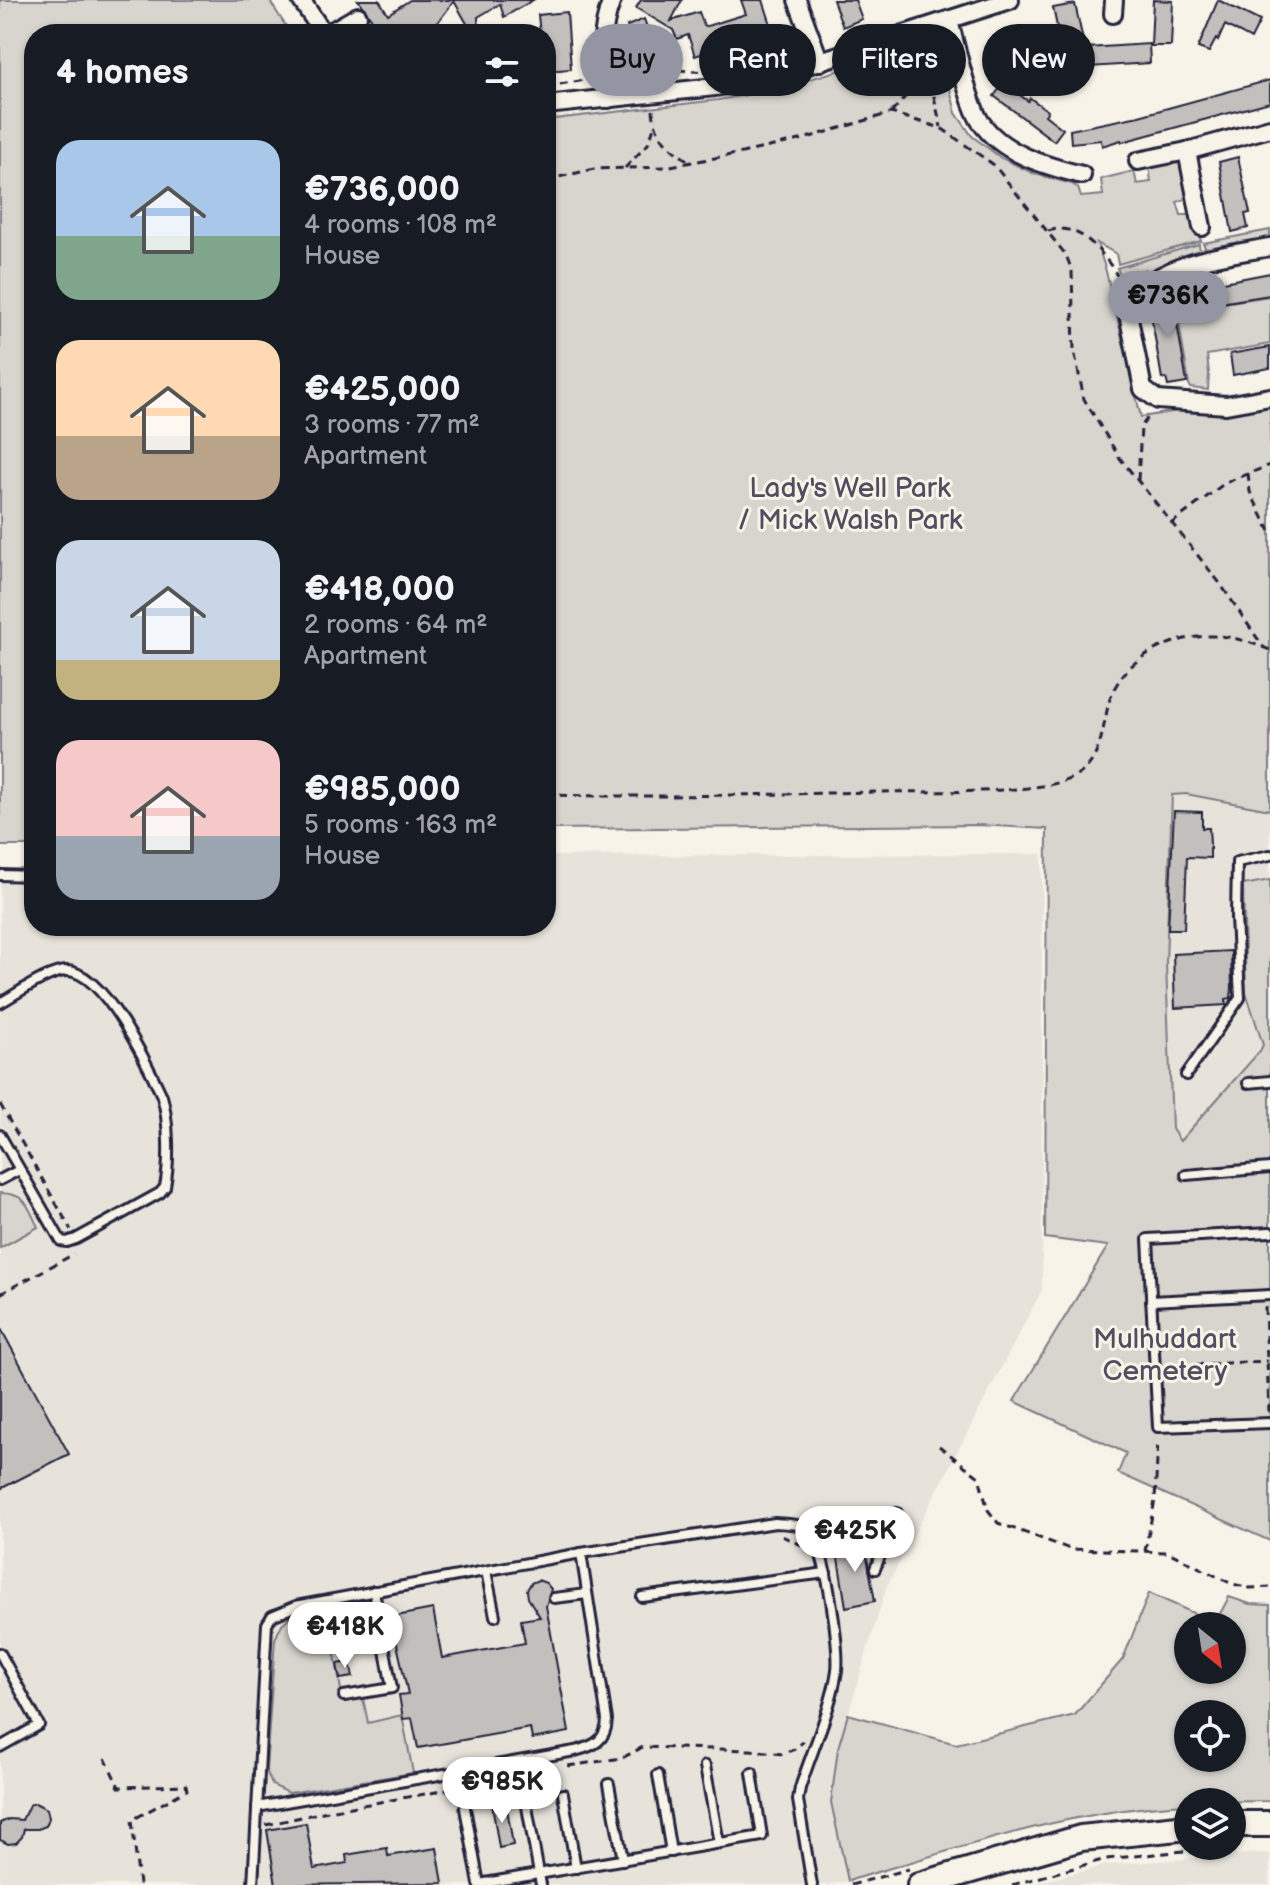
<!DOCTYPE html>
<html lang="en">
<head>
<meta charset="utf-8">
<style>
	:root { --surface:#171b24; --page:#242831; --text:#f1f3f6; --muted:#9ea1a6; --accent:#9495a2 }
	body { margin:0; font-family:"Balsamiq Sans",sans-serif; background:var(--page); color:var(--text); height:100vh; display:flex; flex-direction:column; font-size:30px; white-space:nowrap }
	* { box-sizing:border-box; margin:0 }
	p { font-size:26px; color:var(--muted) }
	.icon { flex:none; width:44px; height:44px; fill:none; stroke:currentColor; stroke-width:2; stroke-linecap:round; stroke-linejoin:round }
	.map { position:relative; flex:1; overflow:hidden }
	.side { position:absolute; left:24px; top:24px; width:532px; height:912px; display:flex; flex-direction:column; background:var(--surface); border-radius:32px; box-shadow:0 2px 6px #0004 }
	.side>* { flex:none }
	.guide { position:absolute; left:580px; top:24px; width:570px; height:72px; display:flex; gap:16px }
	.needle { width:52px; rotate:150deg }
	.fabs { position:absolute; left:1174px; top:1612px; display:grid; gap:16px }
	.fabs a { display:grid; place-items:center; width:72px; height:72px; border-radius:50%; background:var(--surface); box-shadow:0 2px 6px #0004; font-size:40px }
	.price { position:absolute; translate:-50% -68px; padding:0 18px; border-radius:28px; background:#fff; color:#222; font-size:26px; line-height:52px; filter:drop-shadow(0 2px 4px #0008) }
	.price::after { content:''; position:absolute; left:50%; top:48px; width:24px; height:18px; margin-left:-12px; background:inherit; clip-path:polygon(0 0,100% 0,50% 100%) }
	.price.active { background:var(--accent); color:#111 }
	ul { padding:0; list-style:none }
	li { display:flex; align-items:center; gap:24px; height:200px; padding:0 32px }
	li span { display:grid; place-items:center; flex:none; width:224px; height:160px; border-radius:24px; color:#555 }
	li>.icon { margin-inline-start:auto }
	span .icon { width:96px; height:96px; fill:#fffc; stroke-width:1 }
	li b { font-size:34px }
	h2 { display:flex; justify-content:space-between; align-items:center; height:96px; padding:0 32px; font-size:34px }
	.pill { padding:0 28px; border-radius:36px; background:var(--surface); box-shadow:0 2px 6px #0004; font-size:28px; line-height:72px }
	.pill.active { background:var(--accent); color:#111 }
	.map>svg:first-child { display:block }
</style>
</head>
<body>
<div class="map">
<svg width="1270" height="1885" viewBox="0 0 1270 1885">
	<rect width="100%" height="100%" fill="#f7f3e8"/>
	<filter id="ink" filterUnits="userSpaceOnUse"><feTurbulence type="fractalNoise" baseFrequency=".0125" numOctaves="2"/><feDisplacementMap in="SourceGraphic" scale="16" xChannelSelector="R" yChannelSelector="G"/><feConvolveMatrix kernelMatrix="1 2 1 2 8 2 1 2 1" color-interpolation-filters="sRGB"/></filter>
	<g filter="url(#ink)">
		<g fill="#e7e3db">
			<polygon points="1186,794 1270,810 1270,880 1243,885 1246,992 1263,1045 1261,1051 1180,1142 1172,1129 1166,963 1172,795"/>
			<polygon points="1042,854 1042,1290 886,1588 838,1748 831,1802 848,1881 828,1885 0,1885 0,875 34,876 34,926 546,926 546,856"/>
			<polygon points="1260,1853 1270,1854 1270,1885 1028,1885 1107,1865"/>
		</g>
		<g fill="#d8d5cf" stroke="#7d7c85" stroke-width="2" fill-rule="evenodd">
			<polygon points="0,0 269,0 291,34 34,34 34,846 0,846"/>
			<path d="M938,41l18,72 16,23 29,22 34,16 37,10 6,4 3,9 22,-2 -2,-16 33,-8 3,13 14,-2 -2,-16 30,-6c9,8 15,26 9,38l-11,4 4,13h12l8,26 -83,23 -2,-10 -19,-11 9,28 35,146 129,-21v414l-84,-16 -14,1 -6,168 6,166 8,12 80,-90 3,-6 -17,-53 -3,-107 27,-5v661l-152,-68 8,-20 -112,-52 94,-155 -63,-8 2,-409 -69,-4 -432,4v-709l172,-20 51,-9z"/>
			<polygon points="1270,230 1270,238 1206,250 1203,243"/>
			<polygon points="1199,244 1200,251 1147,273 1145,269 1124,283 1117,268"/>
			<polygon points="1188,279 1198,307 1270,296 1270,344 1207,355 1209,374 1208,390 1191,388 1189,384 1175,299 1171,298 1169,287"/>
			<path d="M0,1193c27,1 27,12 38,34l-38,21z"/>
			<path d="M1149,1593l66,30 14,-26 21,7 20,1v196l-82,1v2c-117,5 -229,44 -340,77l-17,-79 7,-54 10,-34 108,30 119,-29 48,-56zM1232,1626v44h-44v-44zM1188,1714h44v44h-44z"/>
			<polygon points="364,1600 370,1605 376,1631 373,1636 333,1643 343,1702 363,1698 368,1723 402,1715 413,1773 289,1793 272,1785 266,1770 275,1639 282,1624 292,1615"/>
		</g>
		<g fill="#c2bfbd" stroke="#22223b" stroke-width="2">
			<polygon points="358,0 379,0 388,14 410,0 533,0 504,17 500,4 478,17 478,34 473,34 454,1 429,34 382,34"/>
			<polygon points="641,0 682,0 671,21 699,12 704,26 707,26 746,14 741,0 763,0 775,37 715,56 713,50 695,56 688,35 677,39 673,30 636,8"/>
			<polygon points="833,0 855,0 862,19 843,27"/>
			<polygon points="1153,0 1173,1 1171,46 1151,46"/>
			<polygon points="1218,0 1260,21 1251,39 1225,25 1218,41 1216,39 1209,52 1198,48"/>
			<polygon points="1075,4 1084,45 1062,50 1053,8"/>
			<polygon points="567,12 571,69 546,71 546,58 548,58 546,34 540,34 538,15"/>
			<polygon points="644,19 659,62 640,70 627,45 633,43 627,26"/>
			<polygon points="1021,30 1026,50 993,57 990,43 1007,39 1006,34"/>
			<polygon points="1149,44 1150,63 1089,67 1087,48"/>
			<polygon points="1270,80 1270,102 1122,142 1121,140 1102,146 1101,140 1071,143 1070,130 1139,116"/>
			<polygon points="1004,83 1028,101 1030,98 1048,111 1045,115 1063,129 1054,141 994,96"/>
			<polygon points="1238,157 1250,213 1245,214 1248,228 1232,232 1219,162"/>
			<polygon points="1270,273 1270,295 1201,306 1198,287"/>
			<polygon points="1169,292 1170,300 1173,299 1187,383 1168,386 1166,378 1162,379 1149,303 1153,303 1151,295"/>
			<polygon points="1270,347 1270,368 1233,375 1230,354"/>
			<polygon points="1174,811 1202,812 1202,828 1209,828 1210,844 1210,858 1187,857 1184,929 1168,929"/>
			<polygon points="1231,951 1232,988 1231,998 1226,999 1226,1005 1175,1008 1173,954"/>
			<polygon points="0,1327 69,1454 0,1489"/>
			<polygon points="864,1541 875,1601 846,1607 836,1546"/>
			<polygon points="538,1580 546,1583 551,1589 546,1606 569,1732 532,1739 530,1728 418,1748 412,1718 403,1719 399,1695 408,1694 391,1617 433,1609 442,1658 525,1643 521,1620 540,1617 528,1598 527,1590 531,1583"/>
			<polygon points="350,1662 353,1677 340,1679 337,1664"/>
			<polygon points="506,1802 513,1845 499,1848 492,1804"/>
			<polygon points="35,1803 47,1809 49,1818 46,1826 38,1829 24,1829 22,1837 16,1843 8,1844 0,1840 0,1823 9,1819 22,1820 29,1805"/>
			<polygon points="306,1823 314,1869 347,1863 346,1855 387,1848 388,1856 437,1848 443,1883 276,1885 267,1830"/>
		</g>
		<g fill="none" stroke-linecap="round" stroke-linejoin="round">
			<defs>
				<g id="lane">
					<polyline points="0,875 34,876"/>
					<path d="M0,1003c17,-9 48,-32 67,-32 36,0 81,94 95,125 7,26 8,64 3,91l-5,6 -84,46 -9,3 -6,-1 -61,-106"/>
					<polyline points="1186,1075 1240,998 1236,917 1237,862 1270,855"/>
					<polyline points="1248,1083 1270,1081"/>
					<polyline points="1186,1175 1270,1168"/>
					<polyline points="0,1180 19,1170"/>
					<polyline points="1270,1232 1148,1239 1158,1427 1270,1423"/>
					<polyline points="1151,1301 1270,1295"/>
					<polyline points="810,1532 897,1513 875,1569"/>
					<polyline points="486,1571 495,1616"/>
					<polyline points="642,1597 826,1573"/>
					<polyline points="554,1598 587,1594"/>
					<polyline points="0,1653 39,1725 0,1747"/>
					<polyline points="344,1696 392,1688 374,1591"/>
					<polyline points="519,1762 541,1885"/>
					<polyline points="705,1766 719,1843"/>
					<polyline points="658,1775 671,1852"/>
					<polyline points="609,1784 623,1860"/>
					<polyline points="563,1794 576,1868"/>
					<path d="M257,1807l318,-56c19,-5 31,-10 32,-31l-26,-167"/>
					<polyline points="465,1808 479,1884 762,1836 752,1773"/>
					<path d="M253,1885l14,-261 5,-8 24,-10 285,-53 194,-30c13,1 26,0 35,9 16,16 30,115 27,138 -5,37 -26,83 -37,118l-2,12 14,85"/>
				</g>
				<g id="street">
					<polyline points="301,0 324,34"/>
					<polyline points="797,0 820,62"/>
					<polyline points="1113,14 1114,0"/>
					<path d="M949,21c7,25 19,81 31,100 22,33 66,45 102,54"/>
					<polyline points="327,34 358,16"/>
					<path d="M608,99c-5,-37 -10,-63 4,-99"/>
					<polyline points="546,105 715,87 764,79 1010,0"/>
					<polyline points="1187,151 1270,128"/>
					<polyline points="1138,161 1187,151 1202,227"/>
					<path d="M1270,247c-57,10 -92,13 -140,48l-3,13 16,81 15,11 68,5 44,-8"/>
				</g>
				<g id="secondary">
					<polyline points="1232,1824 1270,1824"/>
					<polyline points="920,1885 1081,1838 1188,1827"/>
				</g>
			</defs>
			<use href="#lane" stroke="#22223b" stroke-width="14"/>
			<use href="#street" stroke="#22223b" stroke-width="22"/>
			<use href="#secondary" stroke="#22223b" stroke-width="30"/>
			<g stroke="#22223b" stroke-width="3" stroke-dasharray="8 6" stroke-linecap="butt">
				<polyline points="933,40 932,88 941,127"/>
				<polyline points="789,53 793,38"/>
				<polyline points="621,69 633,79"/>
				<polyline points="651,77 677,70 706,72"/>
				<polyline points="546,86 580,81 585,73 587,53"/>
				<path d="M653,110c2,27 15,37 37,52"/>
				<polyline points="892,112 931,67"/>
				<polyline points="625,168 648,144 654,127"/>
				<polyline points="546,180 594,169 665,167 742,153 800,140 891,113 941,128 994,165 1066,255 1072,271 1074,350 1084,399 1119,457 1219,582 1264,648"/>
				<path d="M1048,231c34,-11 59,27 73,51"/>
				<polyline points="1248,473 1250,492 1270,531"/>
				<polyline points="1138,480 1141,427 1150,414"/>
				<polyline points="1171,524 1225,483 1270,465"/>
				<path d="M546,795c111,3 222,-1 334,-3 42,-1 166,4 198,-17 25,-16 24,-50 32,-76 14,-42 60,-62 101,-63 20,-1 41,7 59,14"/>
				<polyline points="0,1104 71,1230"/>
				<polyline points="0,1294 74,1254"/>
				<polyline points="1265,1307 1269,1412"/>
				<polyline points="1167,1366 1267,1361"/>
				<polyline points="939,1446 979,1477 988,1510 998,1523 1070,1549 1168,1552 1232,1584 1250,1588 1270,1587"/>
				<polyline points="782,1536 804,1546"/>
				<polyline points="1145,1551 1155,1500 1158,1440"/>
				<polyline points="105,1758 119,1787 186,1785 187,1790 132,1820 139,1885"/>
				<polyline points="568,1766 622,1758 643,1747 750,1750 782,1754 795,1749 804,1741"/>
				<polyline points="266,1825 323,1812 510,1779"/>
				<polyline points="851,1885 909,1869"/>
				<polyline points="1012,1885 1106,1859 1242,1845"/>
			</g>
			<use href="#lane" stroke="#f7f3e8" stroke-width="8"/>
			<use href="#street" stroke="#f7f3e8" stroke-width="16"/>
			<use href="#secondary" stroke="#f7f3e8" stroke-width="24"/>
		</g>
	</g>
	<g text-anchor="middle" dominant-baseline="central" stroke-width="6" stroke-linejoin="round" paint-order="stroke">
		<g font-size="28" fill="#504f60" stroke="#f7f3e8">
			<text x="850" y="488">Lady's Well Park<tspan x="850" dy="32">/ Mick Walsh Park</tspan></text>
			<text x="1165" y="1339">Mulhuddart<tspan x="1165" dy="32">Cemetery</tspan></text>
		</g>
	</g>
</svg>
<div class="fabs">
<a><svg class="needle" viewBox="-14 -14 28 28"><path d="M0-13l5 13h-10z" fill="#e53935"/><path d="M0 13l5-13h-10z" fill="#9ea1a6"/></svg></a>
<a><svg class="icon" aria-label="locate" viewBox="0 0 24 24"><circle cx="12" cy="12" r="6"/><path d="M12 2v4M12 18v4M2 12h4M18 12h4"/></svg></a>
<a><svg class="icon" aria-label="layers" viewBox="0 0 24 24"><path d="M12 4l9 5-9 5-9-5zM3 14l9 5 9-5"/></svg></a>
</div>
<b class="price active" style="left:1168px;top:339px">€736K</b>
<b class="price" style="left:855px;top:1574px">€425K</b>
<b class="price" style="left:345px;top:1670px">€418K</b>
<b class="price" style="left:502px;top:1825px">€985K</b>
<div class="guide">
<a class="pill active">Buy</a>
<a class="pill">Rent</a>
<a class="pill">Filters</a>
<a class="pill">New</a>
</div>
<section class="side">
<h2>4 homes<svg class="icon" aria-label="filters" viewBox="0 0 24 24"><path d="M4 7h16M4 17h16"/><circle cx="9" cy="7" r="2"/><circle cx="15" cy="17" r="2"/></svg></h2>
<ul>
<li><span style="background:linear-gradient(#a9c7e8 60%,#7fa58c 0)"><svg class="icon" aria-label="home" viewBox="0 0 24 24"><path d="M3 11l9-7 9 7M6 9v11h12V9"/></svg></span><div><b>€736,000</b><p>4 rooms · 108 m²</p><p>House</p></div></li>
<li><span style="background:linear-gradient(#ffd9b3 60%,#b9a48a 0)"><svg class="icon" aria-label="home" viewBox="0 0 24 24"><path d="M3 11l9-7 9 7M6 9v11h12V9"/></svg></span><div><b>€425,000</b><p>3 rooms · 77 m²</p><p>Apartment</p></div></li>
<li><span style="background:linear-gradient(#c9d6e8 75%,#c2b280 0)"><svg class="icon" aria-label="home" viewBox="0 0 24 24"><path d="M3 11l9-7 9 7M6 9v11h12V9"/></svg></span><div><b>€418,000</b><p>2 rooms · 64 m²</p><p>Apartment</p></div></li>
<li><span style="background:linear-gradient(#f6c9c9 60%,#9aa5b1 0)"><svg class="icon" aria-label="home" viewBox="0 0 24 24"><path d="M3 11l9-7 9 7M6 9v11h12V9"/></svg></span><div><b>€985,000</b><p>5 rooms · 163 m²</p><p>House</p></div></li>
</ul>
</section>
</div>
</body>
</html>
